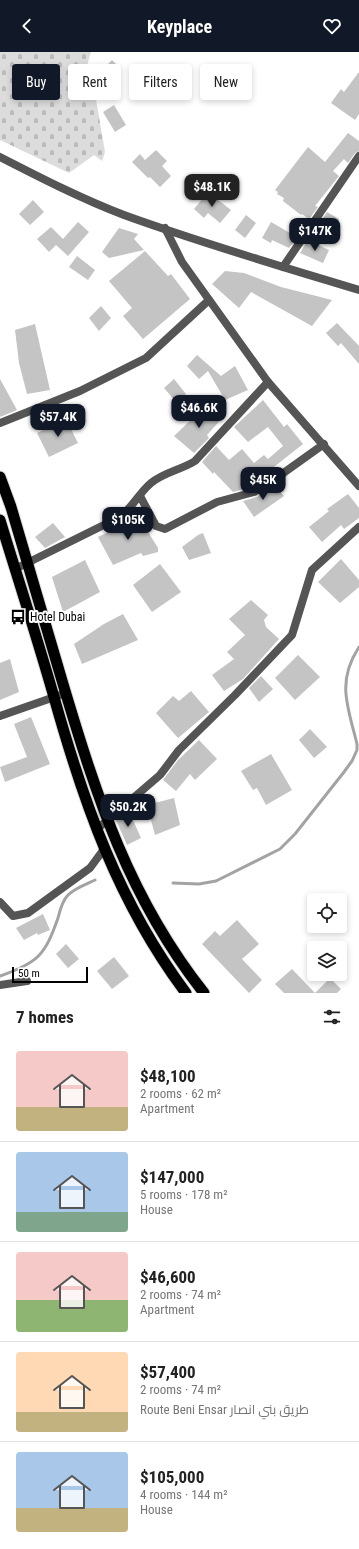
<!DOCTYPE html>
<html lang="en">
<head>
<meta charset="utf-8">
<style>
	:root { --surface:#fff; --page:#f6f6f6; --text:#222; --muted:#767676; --line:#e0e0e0; --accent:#111827 }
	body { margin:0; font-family:"Roboto Condensed",Cairo,sans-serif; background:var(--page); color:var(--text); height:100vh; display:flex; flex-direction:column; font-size:15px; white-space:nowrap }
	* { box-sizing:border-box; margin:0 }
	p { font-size:13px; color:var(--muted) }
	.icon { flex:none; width:22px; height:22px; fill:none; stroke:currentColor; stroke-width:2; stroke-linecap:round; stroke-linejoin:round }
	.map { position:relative; height:941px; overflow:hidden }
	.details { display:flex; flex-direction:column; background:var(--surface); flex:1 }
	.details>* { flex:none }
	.banner { position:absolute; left:12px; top:12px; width:335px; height:36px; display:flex; gap:8px }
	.tools { position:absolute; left:307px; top:841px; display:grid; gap:8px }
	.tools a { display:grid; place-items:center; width:40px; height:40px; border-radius:4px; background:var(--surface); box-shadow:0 2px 6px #0003; font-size:20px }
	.scale { position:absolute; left:12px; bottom:10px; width:76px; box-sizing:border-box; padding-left:4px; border:2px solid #000; border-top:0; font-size:11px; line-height:14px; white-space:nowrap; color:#000; -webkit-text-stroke:3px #fff; paint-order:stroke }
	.price { position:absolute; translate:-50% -34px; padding:0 9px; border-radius:8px; background:var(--accent); color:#fff; font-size:13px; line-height:26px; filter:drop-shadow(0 1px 2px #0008) }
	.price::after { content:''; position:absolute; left:50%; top:24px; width:12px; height:9px; margin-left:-6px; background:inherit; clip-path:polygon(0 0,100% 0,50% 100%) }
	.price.on { background:#222; color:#fff }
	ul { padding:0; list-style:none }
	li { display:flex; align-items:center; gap:12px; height:100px; padding:0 16px }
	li+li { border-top:1px solid var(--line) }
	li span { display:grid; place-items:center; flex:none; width:112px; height:80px; border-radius:4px; color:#555 }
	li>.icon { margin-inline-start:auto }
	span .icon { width:48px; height:48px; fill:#fffc; stroke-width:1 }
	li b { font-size:17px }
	h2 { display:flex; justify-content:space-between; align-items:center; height:48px; padding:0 16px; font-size:17px }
	.tag { padding:0 14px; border-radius:4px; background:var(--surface); box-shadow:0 2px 6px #0003; font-size:14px; line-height:36px }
	.tag.on { background:var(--accent); color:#fff }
	header { display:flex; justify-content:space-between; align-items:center; height:52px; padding:0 16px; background:var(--accent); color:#fff; font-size:18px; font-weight:700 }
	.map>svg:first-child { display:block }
</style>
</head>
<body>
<header><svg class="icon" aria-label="back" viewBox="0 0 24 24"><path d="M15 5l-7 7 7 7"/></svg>Keyplace<svg class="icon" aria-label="heart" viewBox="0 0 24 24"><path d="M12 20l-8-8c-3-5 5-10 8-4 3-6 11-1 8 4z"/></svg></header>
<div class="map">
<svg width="359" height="941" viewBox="0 0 359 941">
	<defs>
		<pattern id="cemetery-stones" width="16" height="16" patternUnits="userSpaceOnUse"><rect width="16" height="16" fill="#dcdcdc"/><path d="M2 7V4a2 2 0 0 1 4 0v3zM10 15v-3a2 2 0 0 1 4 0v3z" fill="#bbb"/></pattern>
	</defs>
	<rect width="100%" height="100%" fill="#fff"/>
	<polygon fill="url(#cemetery-stones)" points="0,0 91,0 87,14 93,30 105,100 102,109 94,103 69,121 0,88"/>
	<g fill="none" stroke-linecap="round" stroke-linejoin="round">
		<g stroke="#a3a3a3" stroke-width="3">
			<path d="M173,831l26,1 17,-3 64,-32 15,-15 49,-62 8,-11 5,-11v-6c-9,-37 -21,-62 2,-97"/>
			<path d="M0,924c38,-13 45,-21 58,-58 2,-8 4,-17 10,-23 7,-7 19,-11 27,-15"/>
		</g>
	</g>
	<g fill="#c4c4c4">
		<polygon points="112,8 121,17 111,27 102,18"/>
		<polygon points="359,20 359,62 355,68 331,51 341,37 344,40"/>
		<polygon points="114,53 126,73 115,80 103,60"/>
		<polygon points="348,81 359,89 359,99 355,101 348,111 344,107 333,119 339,124 315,154 318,155 309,167 302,162 301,163 283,149 284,146 277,142 278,140 275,138 308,95 325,110"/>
		<polygon points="156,98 167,109 162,114 171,124 160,135 150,125 148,126 132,110 140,102 145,108"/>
		<polygon points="208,140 231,158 220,171 208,161 204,166 194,157"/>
		<polygon points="33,148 44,160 30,173 19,162"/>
		<polygon points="327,160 339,167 331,183 317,175"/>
		<polygon points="246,163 256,171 245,186 235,178"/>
		<polygon points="78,170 89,180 68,204 56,193 49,200 37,187 51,175 63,187"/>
		<polygon points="271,170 297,185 289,196 272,188 271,191 262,186"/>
		<polygon points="119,176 138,182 134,187 144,198 109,206 102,200"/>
		<polygon points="308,188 329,198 323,211 300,201"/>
		<polygon points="145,199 168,224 171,222 190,247 143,287 123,264 132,256 109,229"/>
		<polygon points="77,204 95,218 88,228 69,215"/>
		<polygon points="225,219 244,221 281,235 332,248 312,274 251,240 239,256 212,232"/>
		<polygon points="101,254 111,266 99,279 89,266"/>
		<polygon points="337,271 359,294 359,312 341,291 338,294 326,281"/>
		<polygon points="35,272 50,338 27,342 19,311 15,278"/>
		<polygon points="197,303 221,324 235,314 248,338 225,348 208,319 199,327 187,314"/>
		<polygon points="0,327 17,358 0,365"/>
		<polygon points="174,327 186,342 176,350 164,336"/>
		<polygon points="263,348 284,375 287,372 303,392 265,422 268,425 252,435 233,440 214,420 213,422 202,410 216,394 229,408 242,397 254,411 264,403 268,407 283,394 268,375 248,390 234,375"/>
		<polygon points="215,353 224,364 207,383 209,386 194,401 174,384 196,363 200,366"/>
		<polygon points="66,367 78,391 49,405 37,381"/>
		<polygon points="275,434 284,444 254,465 243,449 257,445"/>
		<polygon points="348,442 359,456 359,466 344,477 341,473 322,490 309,475 329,459 327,457"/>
		<polygon points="132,462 139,465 158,496 158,500 143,504 141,501 113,513 98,485 123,473 121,471"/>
		<polygon points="53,471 65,485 45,496 35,485"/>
		<polygon points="203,481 211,501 189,508 182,495 198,483"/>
		<polygon points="341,507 359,528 359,535 340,551 318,530"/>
		<polygon points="85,508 100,540 63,560 52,525"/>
		<polygon points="160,512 181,540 152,560 133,533"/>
		<polygon points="251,548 268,563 264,568 266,575 279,587 243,627 224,639 212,623 234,607 227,600 245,583 229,567"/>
		<polygon points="123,562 138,588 82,612 74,592 104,572"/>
		<polygon points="298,603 320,625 295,648 275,626"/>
		<polygon points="10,607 19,640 0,648 0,611"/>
		<polygon points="261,624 273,637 259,650 249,636"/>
		<polygon points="191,639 209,660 178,686 156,661 173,644 179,649"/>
		<polygon points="31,665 50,712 5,730 0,715 27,705 14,672"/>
		<polygon points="310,677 327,695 314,706 299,688"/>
		<polygon points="199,688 217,707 195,728 190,722 176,739 163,728 178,708"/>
		<polygon points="271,702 292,738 266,753 257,736 253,738 241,719"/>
		<polygon points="174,746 180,773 155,783 147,753"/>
		<polygon points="129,759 141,786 127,793 116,768"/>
		<polygon points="43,862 50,878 38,883 37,881 24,888 16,876"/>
		<polygon points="237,868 259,892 242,907 262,928 249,941 202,892 215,879 220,884"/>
		<polygon points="66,892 79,907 68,916 56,902"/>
		<polygon points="114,905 129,924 112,937 97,919"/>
		<polygon points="292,917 315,941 284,941 275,932"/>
		<polygon points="330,926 341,937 337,941 315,941"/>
	</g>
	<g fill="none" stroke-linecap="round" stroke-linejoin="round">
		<defs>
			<g id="trunk">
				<path d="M0,425l11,30c17,59 35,118 52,177 34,114 66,214 141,309"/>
				<path d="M0,468c18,59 37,117 54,177 30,107 64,205 132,296"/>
			</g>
		</defs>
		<use href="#trunk" stroke="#dbdbdb" stroke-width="13"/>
		<g stroke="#555" stroke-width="8">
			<polyline points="165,176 182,210 268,330 359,434"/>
			<polyline points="283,215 359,104"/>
			<polyline points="0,371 80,339 146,306 209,248"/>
			<polyline points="140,444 156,474 165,477 217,450 254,440 275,427 324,392"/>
			<path d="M15,517l105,-52c13,-10 19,-24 31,-34 13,-11 30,-13 44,-22l73,-79"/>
			<polyline points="0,664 66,641"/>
			<polyline points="96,778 160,723 179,698 235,643 292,583 312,518 359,475"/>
			<polyline points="0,850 13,864 28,861 90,816 104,797"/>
			<polyline points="0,933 27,929"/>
		</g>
		<path stroke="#555" stroke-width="8" d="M0,105c41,21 82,42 124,58 77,28 156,51 235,75"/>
		<use href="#trunk" stroke="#000" stroke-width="11"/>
	</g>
	<defs>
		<symbol id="bus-bare" viewBox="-9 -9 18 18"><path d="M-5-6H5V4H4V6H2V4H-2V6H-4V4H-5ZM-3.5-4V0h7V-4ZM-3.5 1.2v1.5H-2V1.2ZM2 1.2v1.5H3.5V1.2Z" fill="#000" stroke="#fff" stroke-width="2.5" paint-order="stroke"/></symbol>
	</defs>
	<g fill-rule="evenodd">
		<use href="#bus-bare" x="7" y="554" width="22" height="22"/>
	</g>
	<g text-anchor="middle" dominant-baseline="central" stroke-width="4" stroke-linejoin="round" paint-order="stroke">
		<g font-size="12" fill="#000" stroke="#fff" text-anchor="start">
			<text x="30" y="565">Hotel Dubai</text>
		</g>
	</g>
</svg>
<div class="tools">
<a><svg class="icon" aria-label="locate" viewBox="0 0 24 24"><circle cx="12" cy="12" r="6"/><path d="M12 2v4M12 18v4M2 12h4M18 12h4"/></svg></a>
<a><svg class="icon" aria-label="layers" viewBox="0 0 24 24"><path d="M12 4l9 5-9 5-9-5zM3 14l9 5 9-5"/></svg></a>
</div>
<div class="scale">50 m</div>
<b class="price on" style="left:212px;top:156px">$48.1K</b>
<b class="price" style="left:315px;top:200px">$147K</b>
<b class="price" style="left:199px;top:377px">$46.6K</b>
<b class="price" style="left:58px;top:386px">$57.4K</b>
<b class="price" style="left:263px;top:449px">$45K</b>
<b class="price" style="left:128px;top:489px">$105K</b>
<b class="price" style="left:128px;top:776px">$50.2K</b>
<div class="banner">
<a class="tag on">Buy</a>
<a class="tag">Rent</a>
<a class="tag">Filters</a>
<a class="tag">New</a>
</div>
</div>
<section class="details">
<h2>7 homes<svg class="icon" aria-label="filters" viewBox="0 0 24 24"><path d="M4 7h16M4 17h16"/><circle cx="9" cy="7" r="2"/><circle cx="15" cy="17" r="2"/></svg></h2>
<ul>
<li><span style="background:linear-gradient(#f6c9c9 70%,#c2b280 0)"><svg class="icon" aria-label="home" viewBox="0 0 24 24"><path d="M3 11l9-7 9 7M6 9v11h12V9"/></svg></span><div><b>$48,100</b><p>2 rooms · 62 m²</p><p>Apartment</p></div></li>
<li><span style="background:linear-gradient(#a9c7e8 75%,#7fa58c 0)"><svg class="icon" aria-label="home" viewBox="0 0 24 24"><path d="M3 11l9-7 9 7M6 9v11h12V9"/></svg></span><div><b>$147,000</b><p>5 rooms · 178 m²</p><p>House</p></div></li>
<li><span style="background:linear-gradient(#f6c9c9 60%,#8fb573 0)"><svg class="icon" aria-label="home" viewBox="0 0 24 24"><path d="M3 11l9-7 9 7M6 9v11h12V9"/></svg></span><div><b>$46,600</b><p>2 rooms · 74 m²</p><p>Apartment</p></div></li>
<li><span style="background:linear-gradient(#ffd9b3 75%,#c2b280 0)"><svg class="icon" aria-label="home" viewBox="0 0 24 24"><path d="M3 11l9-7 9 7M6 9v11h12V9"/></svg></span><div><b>$57,400</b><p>2 rooms · 74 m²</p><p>Route Beni Ensar طريق بني انصار</p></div></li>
<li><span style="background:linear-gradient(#a9c7e8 70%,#c2b280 0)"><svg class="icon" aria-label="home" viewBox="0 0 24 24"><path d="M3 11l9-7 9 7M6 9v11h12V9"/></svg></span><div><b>$105,000</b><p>4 rooms · 144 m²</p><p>House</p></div></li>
</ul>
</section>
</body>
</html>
